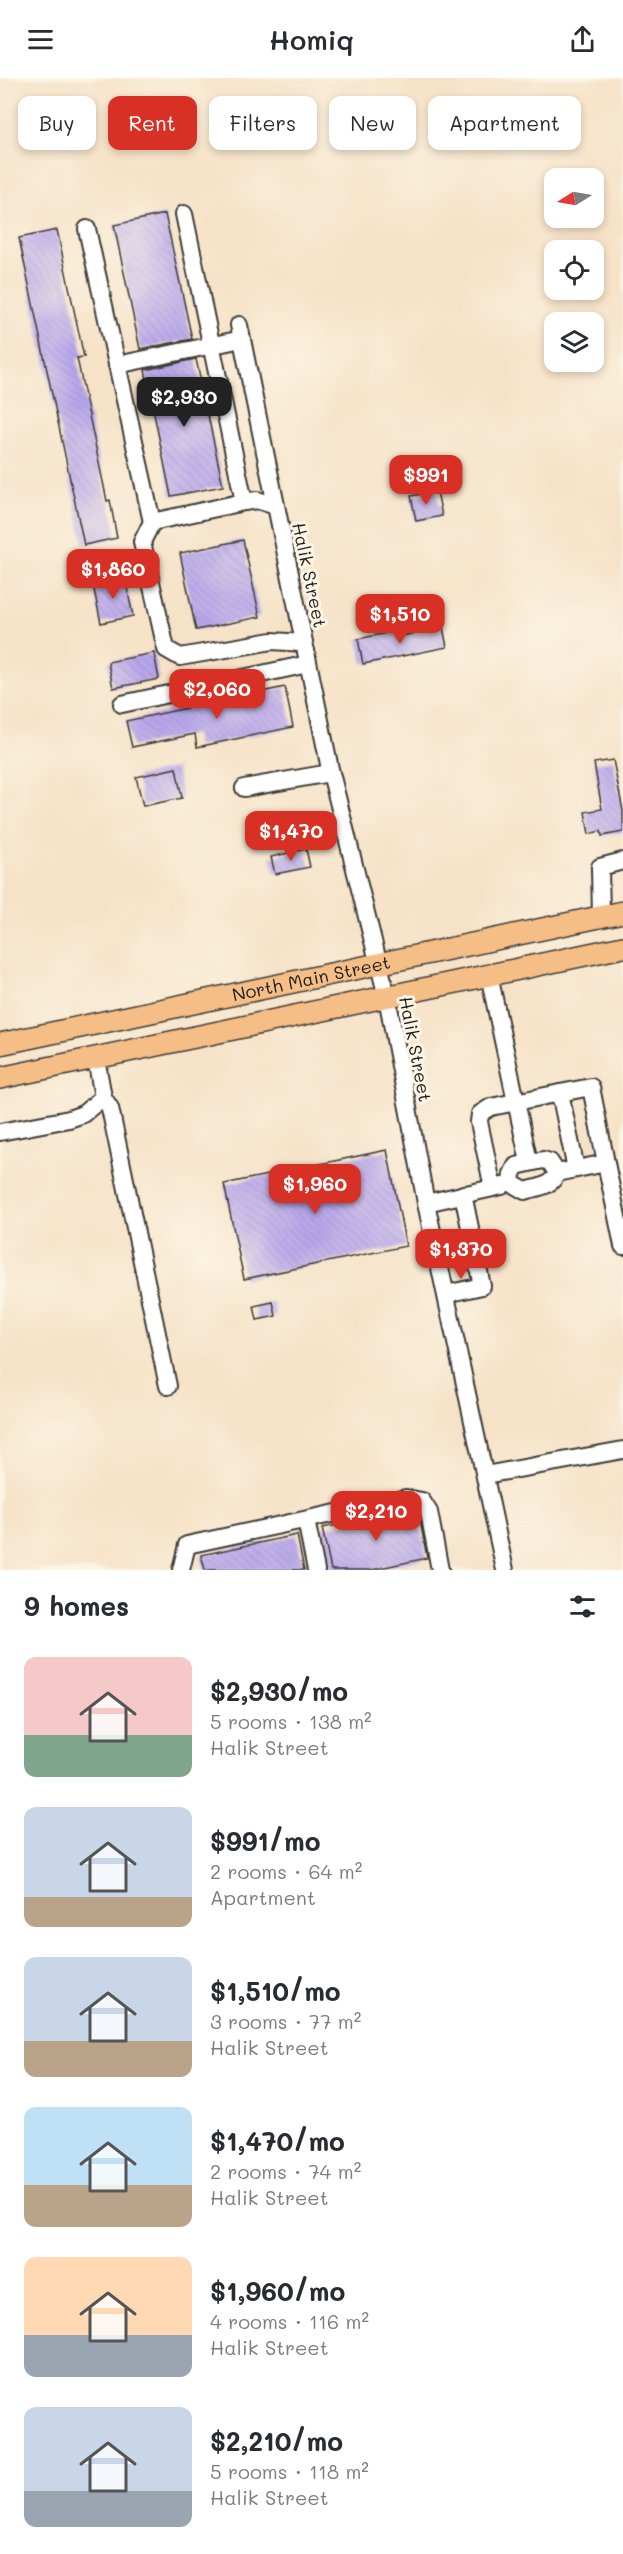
<!DOCTYPE html>
<html lang="en">
<head>
<meta charset="utf-8">
<style>
	:root { --surface:#fff; --page:#f7f7f7; --text:#2b2b33; --muted:#7c7c81; --accent:#d93025 }
	body { margin:0; font-family:Mali,sans-serif; background:var(--page); color:var(--text); height:100vh; display:flex; flex-direction:column; font-size:22px; white-space:nowrap }
	* { box-sizing:border-box; margin:0 }
	p { font-size:20px; color:var(--muted) }
	.icon { flex:none; width:33px; height:33px; fill:none; stroke:currentColor; stroke-width:2; stroke-linecap:round; stroke-linejoin:round }
	.map { position:relative; height:1492px; overflow:hidden }
	.drawer { display:flex; flex-direction:column; background:var(--surface); flex:1 }
	.drawer>* { flex:none }
	.hud { position:absolute; left:18px; top:18px; width:588px; height:54px; display:flex; gap:12px }
	.needle { width:39px; rotate:259deg }
	.fabs { position:absolute; left:544px; top:90px; display:grid; gap:12px }
	.fabs a { display:grid; place-items:center; width:60px; height:60px; border-radius:12px; background:var(--surface); box-shadow:0 3px 9px #0003; font-size:30px }
	.price { position:absolute; translate:-50% -51px; padding:0 14px; border-radius:12px; background:var(--accent); color:#fff; font-size:20px; line-height:39px; filter:drop-shadow(0 2px 3px #0008) }
	.price::after { content:''; position:absolute; left:50%; top:36px; width:18px; height:14px; margin-left:-9px; background:inherit; clip-path:polygon(0 0,100% 0,50% 100%) }
	.price.current { background:#222; color:#fff }
	ul { padding:0; list-style:none }
	li { display:flex; align-items:center; gap:18px; height:150px; padding:0 24px }
	li span { display:grid; place-items:center; flex:none; width:168px; height:120px; border-radius:12px; color:#555 }
	li>.icon { margin-inline-start:auto }
	span .icon { width:72px; height:72px; fill:#fffc; stroke-width:1 }
	li b { font-size:26px }
	h2 { display:flex; justify-content:space-between; align-items:center; height:72px; padding:0 24px; font-size:26px }
	.pill { padding:0 21px; border-radius:12px; background:var(--surface); box-shadow:0 3px 9px #0003; font-size:21px; line-height:54px }
	.pill.current { background:var(--accent); color:#fff }
	header { display:flex; justify-content:space-between; align-items:center; height:78px; padding:0 24px; background:var(--surface); font-size:27px; font-weight:600 }
	.map>svg:first-child { display:block }
</style>
</head>
<body>
<header><svg class="icon" aria-label="menu" viewBox="0 0 24 24"><path d="M4 6h16M4 12h16M4 18h16"/></svg>Homiq<svg class="icon" aria-label="share" viewBox="0 0 24 24"><path d="M12 15V3M7 8l5-5 5 5M5 13v7h14v-7"/></svg></header>
<div class="map">
<svg width="623" height="1492" viewBox="0 0 623 1492">
	<defs>
		<pattern id="building-back-hatch" width="6" height="6" patternUnits="userSpaceOnUse" patternTransform="scale(1.5)"><rect width="6" height="6" fill="#b9a7ec"/><path d="M-1 5l2 2M0 0l6 6M5-1l2 2" fill="none" stroke="#9e8fca"/></pattern>
	</defs>
	<rect width="100%" height="100%" fill="#fcf5e5"/>
	<filter id="ink" filterUnits="userSpaceOnUse"><feTurbulence type="fractalNoise" baseFrequency=".0167" numOctaves="2"/><feDisplacementMap in="SourceGraphic" scale="12" xChannelSelector="R" yChannelSelector="G"/><feConvolveMatrix kernelMatrix="1 2 1 2 8 2 1 2 1" color-interpolation-filters="sRGB"/></filter>
	<filter id="wash" filterUnits="userSpaceOnUse"><feTurbulence type="fractalNoise" baseFrequency=".008" numOctaves="4" result="noise"/><feDisplacementMap in="SourceGraphic" scale="24" xChannelSelector="R" yChannelSelector="G"/><feGaussianBlur stdDeviation="1.35" result="paint"/><feColorMatrix in="noise" values="0 0 0 0 0 0 0 0 0 0 0 0 0 0 0 0 0 1.4 0 .05"/><feComposite in="paint" operator="in"/></filter>
	<g filter="url(#wash)">
		<rect width="100%" height="100%" fill="#f6e2c7"/>
		<g id="blocks">
			<g fill="url(#building-back-hatch)">
				<polygon points="165,136 192,261 140,271 114,147"/>
				<polygon points="57,152 84,279 77,280 107,423 110,422 117,460 84,467 19,160"/>
				<polygon points="196,281 223,408 171,418 145,292"/>
				<polygon points="437,413 442,438 416,443 411,418"/>
				<polygon points="243,462 260,539 196,552 180,475"/>
				<polygon points="125,500 133,538 101,545 93,507"/>
				<polygon points="443,549 447,569 363,586 358,561 396,553 397,559"/>
				<polygon points="154,575 159,601 113,610 108,584"/>
				<polygon points="285,609 293,649 197,669 195,656 132,669 126,643"/>
				<polygon points="613,682 623,733 623,754 602,758 601,753 589,756 585,734 602,731 594,685"/>
				<polygon points="176,690 182,720 143,728 136,699"/>
				<polygon points="306,771 310,789 275,796 271,779"/>
				<polygon points="387,1072 406,1168 244,1201 224,1106"/>
				<polygon points="273,1224 276,1238 257,1242 254,1228"/>
				<polygon points="412,1432 416,1432 419,1437 427,1480 371,1492 331,1492 322,1450"/>
				<polygon points="297,1457 304,1492 205,1492 201,1477"/>
			</g>
		</g>
	</g>
	<g filter="url(#ink)">
		<use href="#blocks" fill-opacity="0" stroke="#3d3a36" stroke-width="1.5"/>
		<g fill="none" stroke-linecap="round" stroke-linejoin="round">
			<defs>
				<g id="minor">
					<polyline points="87,151 152,444 244,424 184,136"/>
					<polyline points="239,247 330,691 387,919 426,1125 505,1492"/>
					<polyline points="117,287 242,261"/>
					<polyline points="244,424 257,422 276,428"/>
					<polyline points="152,444 142,464 166,571 180,579 272,563 304,565"/>
					<polyline points="122,626 308,586"/>
					<polyline points="244,710 330,695"/>
					<polyline points="601,839 600,789 623,783"/>
					<polyline points="489,897 529,1084"/>
					<polyline points="96,980 103,1019 110,1030 168,1308"/>
					<polyline points="560,1015 591,1009 606,1085"/>
					<polyline points="0,1054 69,1041 83,1036 103,1019"/>
					<path d="M543,1082l7,2 7,11c-6,14 -19,14 -32,18l-14,-8 1,-9 4,-8z"/>
					<polyline points="557,1095 606,1085 623,1168"/>
					<polyline points="493,1110 479,1044 480,1036 491,1029 560,1015 576,1091"/>
					<polyline points="426,1125 502,1108"/>
					<polyline points="446,1216 482,1208 463,1116"/>
					<polyline points="485,1397 623,1372"/>
					<polyline points="306,1442 316,1492"/>
					<polyline points="181,1492 187,1467 406,1420 422,1423 429,1434 440,1492"/>
				</g>
				<g id="major">
					<path id="s1" d="M0,966l623,-132"/>
					<polyline points="0,1000 623,869"/>
				</g>
			</defs>
			<use href="#minor" stroke="#3d3a36" stroke-width="20"/>
			<use href="#major" stroke="#3d3a36" stroke-width="24"/>
			<use href="#minor" stroke="#fff" stroke-width="16"/>
			<use href="#major" stroke="#f5be86" stroke-width="21"/>
		</g>
	</g>
	<g text-anchor="middle" dominant-baseline="central" stroke-width="6" stroke-linejoin="round" paint-order="stroke">
		<g font-size="18" fill="#1c1c1c" stroke="#fcf5e5">
			<text transform="translate(310 497) rotate(78)">Halik Street</text>
			<text stroke="none"><textPath href="#s1" startOffset="318">North Main Street</textPath></text>
			<text transform="translate(416 971) rotate(79)">Halik Street</text>
		</g>
	</g>
</svg>
<div class="fabs">
<a><svg class="needle" viewBox="-14 -14 28 28"><path d="M0-13l5 13h-10z" fill="#e53935"/><path d="M0 13l5-13h-10z" fill="#7c7c81"/></svg></a>
<a><svg class="icon" aria-label="locate" viewBox="0 0 24 24"><circle cx="12" cy="12" r="6"/><path d="M12 2v4M12 18v4M2 12h4M18 12h4"/></svg></a>
<a><svg class="icon" aria-label="layers" viewBox="0 0 24 24"><path d="M12 4l9 5-9 5-9-5zM3 14l9 5 9-5"/></svg></a>
</div>
<b class="price current" style="left:184px;top:350px">$2,930</b>
<b class="price" style="left:426px;top:428px">$991</b>
<b class="price" style="left:113px;top:522px">$1,860</b>
<b class="price" style="left:400px;top:567px">$1,510</b>
<b class="price" style="left:217px;top:642px">$2,060</b>
<b class="price" style="left:291px;top:784px">$1,470</b>
<b class="price" style="left:315px;top:1137px">$1,960</b>
<b class="price" style="left:461px;top:1202px">$1,370</b>
<b class="price" style="left:376px;top:1464px">$2,210</b>
<div class="hud">
<a class="pill">Buy</a>
<a class="pill current">Rent</a>
<a class="pill">Filters</a>
<a class="pill">New</a>
<a class="pill">Apartment</a>
</div>
</div>
<section class="drawer">
<h2>9 homes<svg class="icon" aria-label="filters" viewBox="0 0 24 24"><path d="M4 7h16M4 17h16"/><circle cx="9" cy="7" r="2"/><circle cx="15" cy="17" r="2"/></svg></h2>
<ul>
<li><span style="background:linear-gradient(#f6c9c9 65%,#7fa58c 0)"><svg class="icon" aria-label="home" viewBox="0 0 24 24"><path d="M3 11l9-7 9 7M6 9v11h12V9"/></svg></span><div><b>$2,930/mo</b><p>5 rooms · 138 m²</p><p>Halik Street</p></div></li>
<li><span style="background:linear-gradient(#c9d6e8 75%,#b9a48a 0)"><svg class="icon" aria-label="home" viewBox="0 0 24 24"><path d="M3 11l9-7 9 7M6 9v11h12V9"/></svg></span><div><b>$991/mo</b><p>2 rooms · 64 m²</p><p>Apartment</p></div></li>
<li><span style="background:linear-gradient(#c9d6e8 70%,#b9a48a 0)"><svg class="icon" aria-label="home" viewBox="0 0 24 24"><path d="M3 11l9-7 9 7M6 9v11h12V9"/></svg></span><div><b>$1,510/mo</b><p>3 rooms · 77 m²</p><p>Halik Street</p></div></li>
<li><span style="background:linear-gradient(#bfe0f5 65%,#b9a48a 0)"><svg class="icon" aria-label="home" viewBox="0 0 24 24"><path d="M3 11l9-7 9 7M6 9v11h12V9"/></svg></span><div><b>$1,470/mo</b><p>2 rooms · 74 m²</p><p>Halik Street</p></div></li>
<li><span style="background:linear-gradient(#ffd9b3 65%,#9aa5b1 0)"><svg class="icon" aria-label="home" viewBox="0 0 24 24"><path d="M3 11l9-7 9 7M6 9v11h12V9"/></svg></span><div><b>$1,960/mo</b><p>4 rooms · 116 m²</p><p>Halik Street</p></div></li>
<li><span style="background:linear-gradient(#c9d6e8 70%,#9aa5b1 0)"><svg class="icon" aria-label="home" viewBox="0 0 24 24"><path d="M3 11l9-7 9 7M6 9v11h12V9"/></svg></span><div><b>$2,210/mo</b><p>5 rooms · 118 m²</p><p>Halik Street</p></div></li>
</ul>
</section>
</body>
</html>
